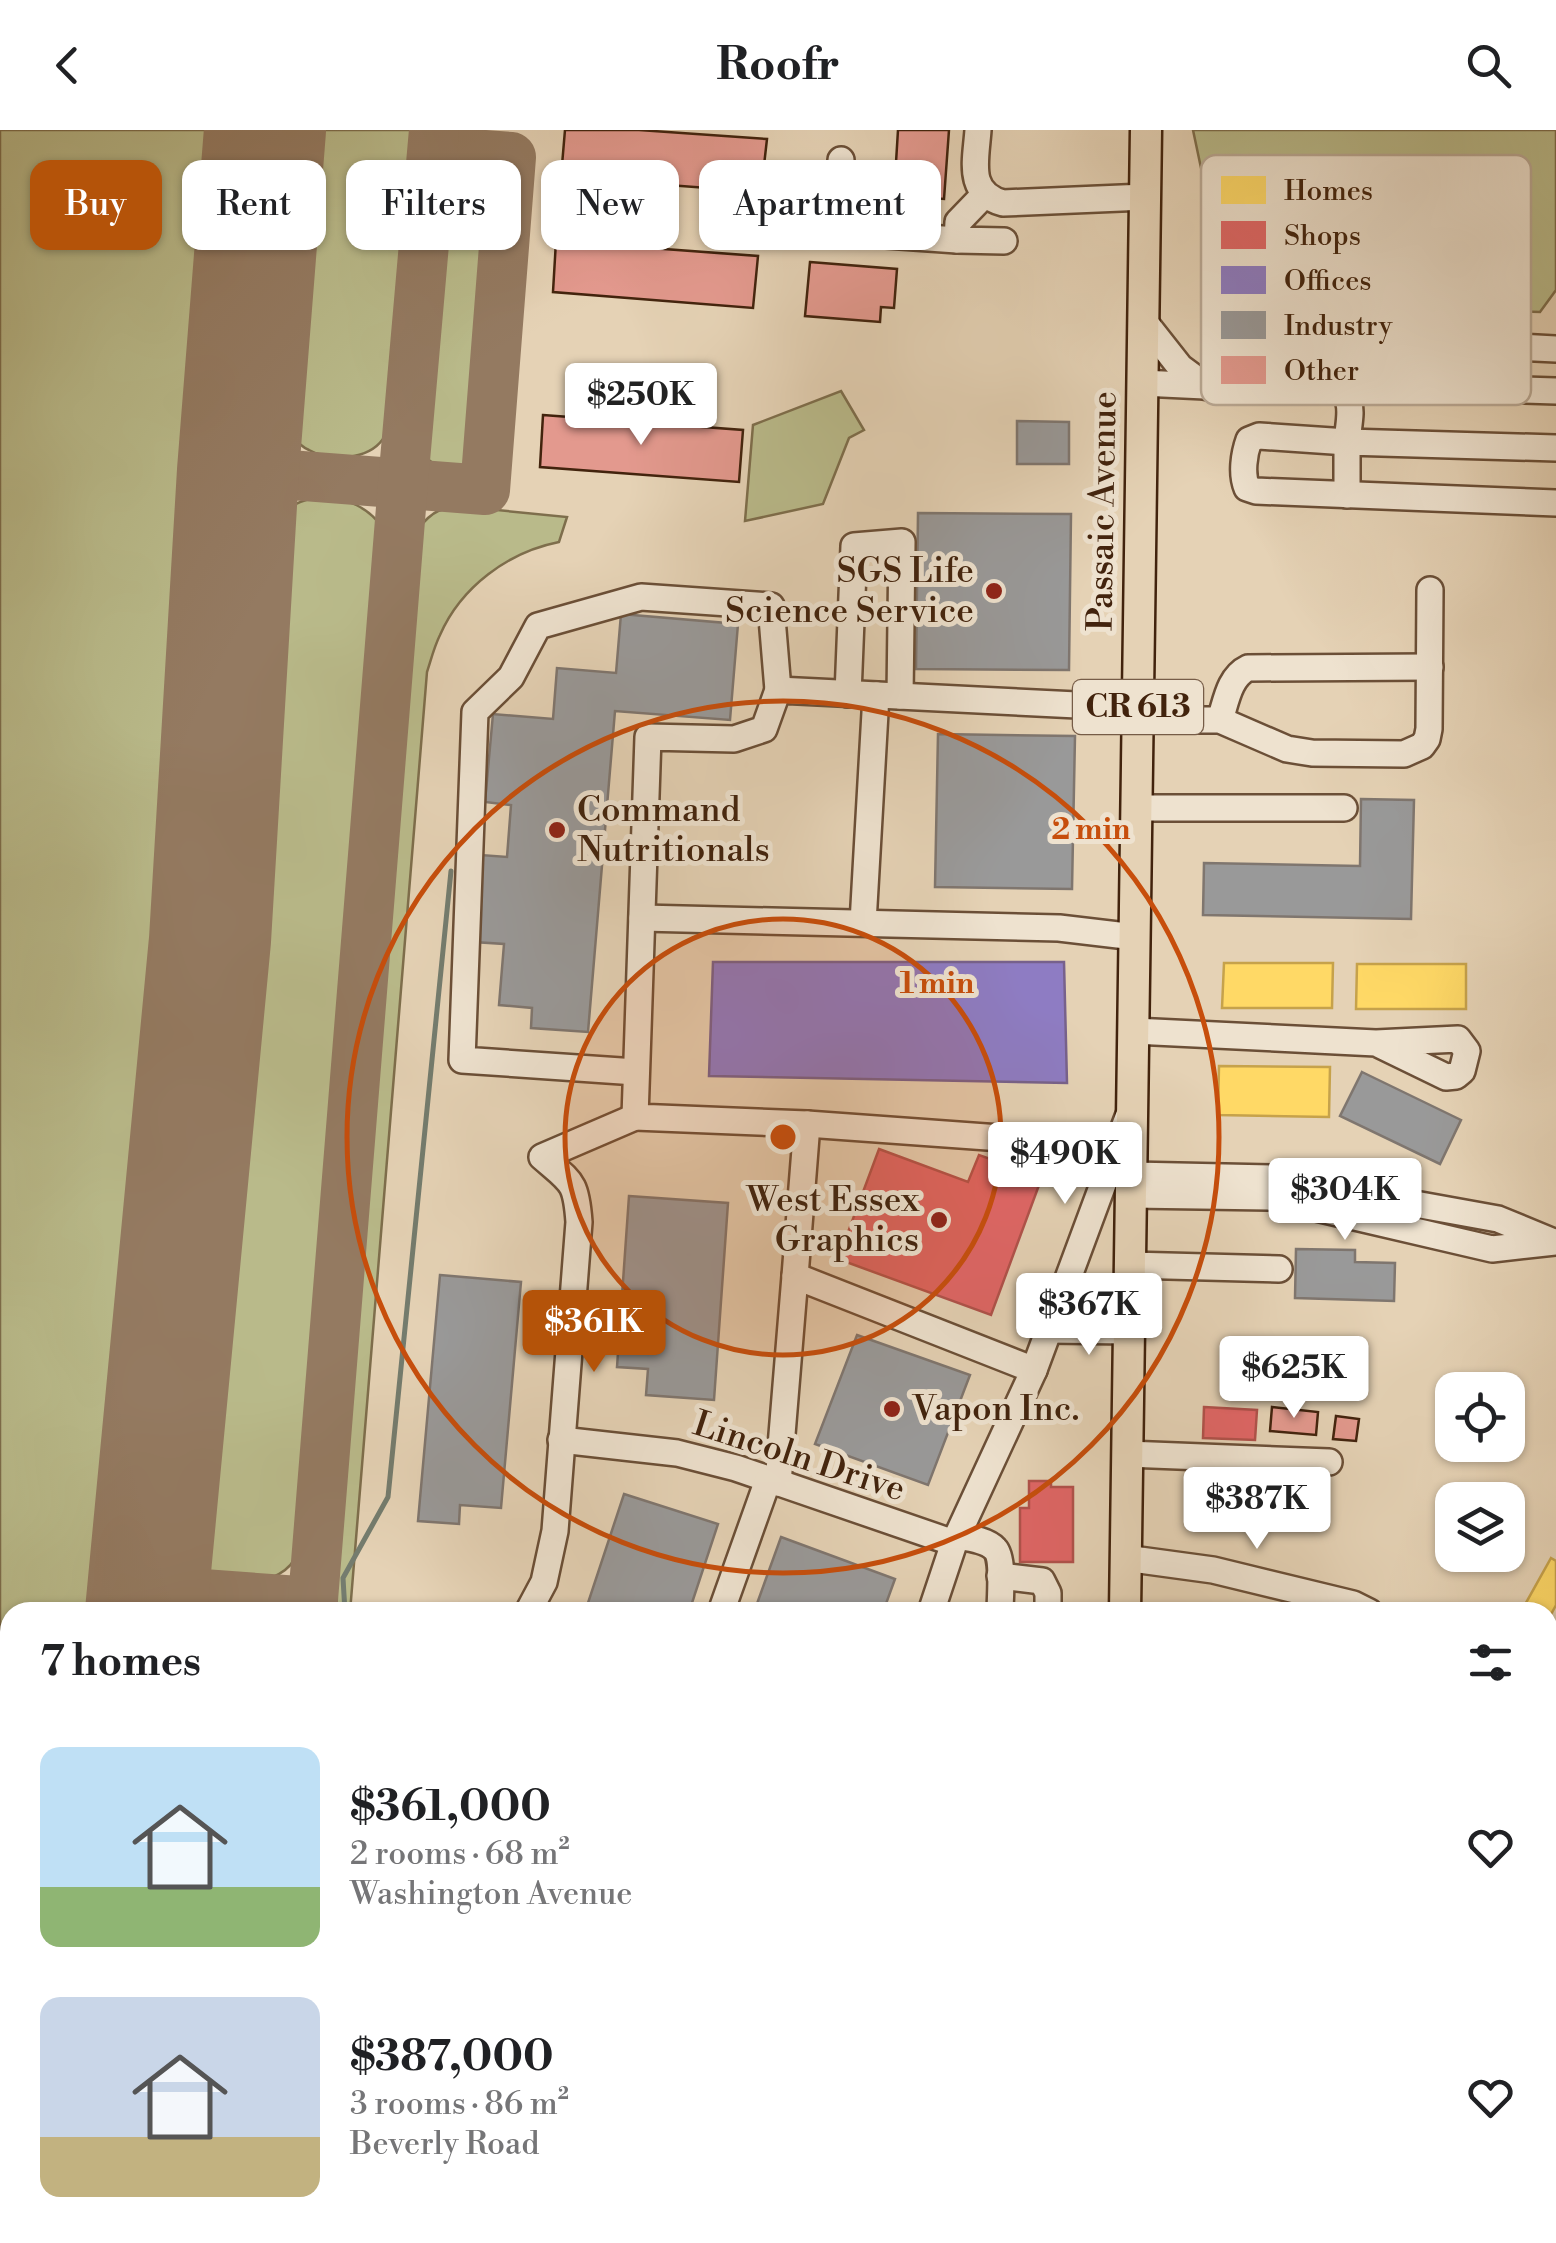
<!DOCTYPE html>
<html lang="en">
<head>
<meta charset="utf-8">
<style>
	:root { --surface:#fff; --page:#f6f6f6; --text:#202124; --muted:#757577; --accent:#b45309 }
	body { margin:0; font-family:"Libre Bodoni",serif; background:var(--page); color:var(--text); height:100vh; display:flex; flex-direction:column; font-size:38px; white-space:nowrap }
	* { box-sizing:border-box; margin:0 }
	p { font-size:32px; color:var(--muted) }
	.icon { flex:none; width:55px; height:55px; fill:none; stroke:currentColor; stroke-width:2; stroke-linecap:round; stroke-linejoin:round }
	.map { position:relative; flex:1; overflow:hidden }
	.side { position:absolute; left:0px; top:1472px; width:1558px; height:642px; display:flex; flex-direction:column; background:var(--surface); border-radius:30px 30px 0 0; box-shadow:0 2px 8px #0004 }
	.side>* { flex:none }
	.guide { position:absolute; left:30px; top:30px; width:1000px; height:90px; display:flex; gap:20px }
	.controls { position:absolute; left:1435px; top:1242px; display:grid; gap:20px }
	.controls a { display:grid; place-items:center; width:90px; height:90px; border-radius:20px; background:var(--surface); box-shadow:0 2px 8px #0004; font-size:50px }
	.price { position:absolute; translate:-50% -85px; padding:0 22px; border-radius:10px; background:#fff; color:#222; font-size:32px; line-height:65px; filter:drop-shadow(0 2px 5px #0008) }
	.price::after { content:''; position:absolute; left:50%; top:60px; width:30px; height:22px; margin-left:-15px; background:inherit; clip-path:polygon(0 0,100% 0,50% 100%) }
	.price.selected { background:var(--accent); color:#fff }
	ul { padding:0; list-style:none }
	li { display:flex; align-items:center; gap:30px; height:250px; padding:0 40px }
	li span { display:grid; place-items:center; flex:none; width:280px; height:200px; border-radius:20px; color:#555 }
	li>.icon { margin-inline-start:auto }
	span .icon { width:120px; height:120px; fill:#fffc; stroke-width:1 }
	li b { font-size:42px }
	h2 { display:flex; justify-content:space-between; align-items:center; height:120px; padding:0 40px; font-size:42px }
	.pill { padding:0 35px; border-radius:20px; background:var(--surface); box-shadow:0 2px 8px #0004; font-size:35px; line-height:90px }
	.pill.selected { background:var(--accent); color:#fff }
	header { display:flex; justify-content:space-between; align-items:center; height:130px; padding:0 40px; background:var(--surface); font-size:45px; font-weight:700 }
	.map>svg:first-child { display:block }
</style>
</head>
<body>
<header><svg class="icon" aria-label="back" viewBox="0 0 24 24"><path d="M15 5l-7 7 7 7"/></svg>Roofr<svg class="icon" aria-label="search" viewBox="0 0 24 24"><circle cx="10" cy="10" r="6"/><path d="M15 15l6 6"/></svg></header>
<div class="map">
<svg width="1556" height="2113" viewBox="0 0 1556 2113">
	<rect width="100%" height="100%" fill="#e5d2b5"/>
	<filter id="stains"><feTurbulence type="fractalNoise" baseFrequency=".002" numOctaves="4"/><feColorMatrix values="0 0 0 0 .2 0 0 0 0 .09 0 0 0 0 .02 0 0 0 .5 -.17"/></filter>
	<radialGradient id="worn" r=".72"><stop offset=".6" stop-color="#630" stop-opacity="0"/><stop offset="1" stop-color="#630" stop-opacity=".3"/></radialGradient>
	<g fill="#b9ba8a" stroke="#7e6e4c" stroke-width="2.5">
		<polygon points="0,0 230,0 110,1482 10,1482 10,1819 0,1818"/>
		<path d="M298,0h116l-22,270c-2,12 -2,30 -9,39 -15,21 -53,23 -74,11 -12,-5 -27,-24 -31,-36 -2,-5 -1,-11 -2,-16z"/>
		<polygon points="1193,0 1556,0 1556,160 1540,182 1388,178 1283,210 1232,185"/>
		<path d="M460,68c21,0 27,15 30,34l-17,219c-12,28 -30,22 -49,5l-1,-22 19,-216 7,-12z"/>
		<polygon points="841,261 864,300 849,308 823,374 745,391 753,295"/>
		<path d="M323,366c26,4 44,10 60,32l-80,995c-2,9 -2,21 -6,31 -13,35 -79,37 -101,8 -7,-10 -8,-25 -10,-37l80,-983c13,-31 23,-40 57,-46z"/>
		<path d="M466,377l101,10 -8,25c-51,10 -98,45 -119,93 -6,12 -9,25 -13,37l-77,940h-22l89,-1082c17,-21 23,-22 49,-23z"/>
		<polygon points="1548,1612 1556,1617 1556,1755 1548,1751"/>
		<polygon points="10,1928 10,2066 0,2065 0,2032"/>
		<polygon points="1148,2105 1257,2105 1290,2113 1145,2113"/>
	</g>
	<g fill="#ffd966" stroke="#c6a24b" stroke-width="2.5">
		<polygon points="1224,833 1333,833 1332,878 1222,878"/>
		<polygon points="1357,834 1466,834 1466,879 1356,879"/>
		<polygon points="1219,936 1330,937 1329,987 1218,985"/>
		<polygon points="1551,1428 1556,1431 1556,1475 1548,1490 1548,1482 1526,1482 1522,1480"/>
	</g>
	<g fill="#e06666" stroke="#b1524b" stroke-width="2.5">
		<polygon points="879,1019 968,1052 979,1025 1042,1047 991,1185 838,1129"/>
		<polygon points="1204,1277 1257,1280 1255,1310 1203,1308"/>
		<polygon points="1029,1351 1051,1351 1051,1357 1073,1357 1073,1432 1020,1432 1020,1378 1029,1378"/>
	</g>
	<g fill="#8e7cc3" stroke="#77618c" stroke-width="2.5">
		<polygon points="713,832 1064,832 1067,953 709,946"/>
		<polygon points="1548,1804 1556,1805 1556,1891 1548,1890"/>
	</g>
	<g fill="#999" stroke="#7f766f" stroke-width="2.5">
		<polygon points="1017,291 1069,292 1069,334 1017,334"/>
		<polygon points="918,383 1071,384 1069,540 916,539"/>
		<polygon points="621,484 738,494 730,590 615,581 588,902 531,898 532,878 499,875 504,814 474,812 481,725 507,727 511,675 485,672 493,584 553,589 557,538 616,543"/>
		<polygon points="938,604 1075,606 1072,759 935,757"/>
		<polygon points="1361,669 1414,670 1411,789 1203,785 1204,733 1360,736"/>
		<polygon points="1362,942 1461,990 1440,1034 1340,986"/>
		<polygon points="629,1066 728,1073 714,1270 646,1265 648,1239 617,1237"/>
		<polygon points="1296,1119 1355,1120 1355,1132 1395,1133 1394,1171 1295,1168"/>
		<polygon points="440,1145 521,1152 501,1378 460,1375 459,1394 418,1391"/>
		<polygon points="857,1205 970,1245 928,1355 815,1314"/>
		<polygon points="624,1364 718,1394 689,1482 585,1482"/>
		<polygon points="781,1407 895,1449 883,1482 754,1482"/>
		<rect x="1548" y="1997" width="8" height="89"/>
	</g>
	<g fill="none" stroke-linecap="round" stroke-linejoin="round">
		<g stroke="#747c6e" stroke-width="5">
			<polyline points="345,1482 343,1448 388,1367 451,741"/>
			<polyline points="0,1806 10,1807"/>
			<polyline points="888,2113 888,2105"/>
		</g>
		<g stroke="#947a61" stroke-width="50">
			<polyline points="238,341 485,360 511,27 433,21"/>
			<polyline points="148,1460 313,1472"/>
			<polyline points="312,1482 403,353 434,0"/>
		</g>
		<polyline stroke="#947a61" stroke-width="122" points="146,1482 210,810 238,341 265,0"/>
	</g>
	<g fill="#e3998e" stroke="#42230d" stroke-width="2.5">
		<polygon points="565,0 639,0 767,9 761,62 561,47"/>
		<polygon points="898,0 949,0 944,69 894,65"/>
		<polygon points="556,111 758,126 753,178 553,162"/>
		<polygon points="810,132 897,139 894,178 881,177 880,192 805,186"/>
		<polygon points="543,285 743,300 739,352 540,337"/>
		<polygon points="1272,1277 1318,1282 1316,1305 1270,1301"/>
		<polygon points="1336,1286 1359,1289 1356,1311 1333,1309"/>
	</g>
	<g fill="none" stroke-linecap="round" stroke-linejoin="round">
		<defs>
			<g id="minor">
				<path d="M978,0c-2,30 -12,63 25,73l142,-6"/>
				<polyline points="841,30 839,98 843,102 957,110"/>
				<polyline points="984,65 958,92 957,110 1004,111"/>
				<polyline points="1143,190 1180,237 1207,257"/>
				<path d="M1329,249c28,21 21,31 18,63l-88,-6 -10,4c-5,14 -8,34 -2,48l9,3 300,12"/>
				<polyline points="1142,253 1307,261 1333,247 1368,218 1385,212 1400,211 1556,219"/>
				<polyline points="1345,261 1368,255 1556,261"/>
				<polyline points="1347,365 1347,312 1556,318"/>
				<polyline points="848,564 854,416 902,412 900,566"/>
				<polyline points="1138,590 1220,590 1287,619 1312,623 1404,624 1422,616 1427,609 1429,599 1430,460"/>
				<path d="M1220,590c6,-18 9,-43 28,-52l182,-1"/>
				<polyline points="1137,678 1344,678"/>
				<polyline points="642,788 1059,798 1135,807"/>
				<polyline points="863,793 876,565"/>
				<polyline points="1134,901 1376,913 1446,947 1456,946 1462,941 1467,921 1458,909 1376,913"/>
				<polyline points="636,942 462,930 475,582 511,547 538,496 641,467 771,476 778,560"/>
				<polyline points="1132,1045 1271,1048 1498,1089 1549,1110"/>
				<polyline points="1105,1048 1043,1011 807,994 635,987 648,607 734,609 764,599 778,560 1138,578"/>
				<polyline points="1132,1065 1269,1067 1492,1119 1556,1112"/>
				<polyline points="1130,1135 1279,1139"/>
				<polyline points="795,1146 807,994"/>
				<polyline points="1048,1200 1130,1201"/>
				<polyline points="561,1310 677,1323 736,1338 954,1413"/>
				<polyline points="1127,1324 1329,1332"/>
				<polyline points="778,1353 795,1146 1034,1240"/>
				<path d="M957,1406c12,2 30,4 38,13 9,9 5,50 5,63"/>
				<polyline points="1125,1428 1213,1440 1353,1474 1369,1482"/>
				<polyline points="1000,1446 1042,1451 1048,1463 1048,1482"/>
				<path d="M528,1482l16,-30 11,-51 24,-309c-3,-41 -7,-39 -37,-65l93,-40"/>
				<polyline points="721,1482 768,1350"/>
				<polyline points="931,1482 954,1413 1034,1240 1128,987"/>
				<polyline points="1548,1576 1556,1581"/>
				<polyline points="0,2090 10,2091"/>
				<polyline points="135,2105 207,2113"/>
				<polyline points="1309,2105 1331,2110 1549,2113"/>
				<polyline points="536,2113 537,2105"/>
				<polyline points="834,2113 836,2105"/>
			</g>
			<g id="major">
				<polyline points="1125,1482 1146,0"/>
				<polyline points="1116,2113 1116,2105"/>
			</g>
		</defs>
		<use href="#minor" stroke="#6b4f37" stroke-width="30"/>
		<use href="#major" stroke="#42230d" stroke-width="35"/>
		<use href="#minor" stroke="#eee2cf" stroke-width="25"/>
		<use href="#major" stroke="#e5d2b5" stroke-width="30"/>
	</g>
	<circle cx="783" cy="1007" r="218" fill="#c74e0c" fill-opacity=".12"/>
	<g fill="none" stroke="#c74e0c" stroke-width="5">
		<circle cx="783" cy="1007" r="218"/>
		<circle cx="783" cy="1007" r="436"/>
	</g>
	<g fill="#8f2418" stroke="#eee2cf" stroke-width="4">
		<circle cx="994" cy="461" r="10"/>
		<circle cx="557" cy="700" r="10"/>
		<circle cx="939" cy="1090" r="10"/>
		<circle cx="892" cy="1279" r="10"/>
	</g>
	<g text-anchor="middle" dominant-baseline="central" stroke-width="10" stroke-linejoin="round" paint-order="stroke">
		<rect fill="#eee2cf" stroke="#765c47" stroke-width="2.5" x="1073" y="550" width="130" height="54" rx="8"/>
		<g font-size="32" font-weight="bold" fill="#42230d">
			<text x="1138" y="577">CR 613</text>
		</g>
		<g font-size="35" fill="#42230d" stroke="#eee2cf">
			<text transform="translate(1103 381) rotate(-89)">Passaic Avenue</text>
			<text transform="translate(799 1327) rotate(18)">Lincoln Drive</text>
		</g>
		<g font-size="35" fill="#42230d" stroke="#eee2cf" text-anchor="end">
			<text x="974" y="441">SGS Life<tspan x="974" dy="40">Science Service</tspan></text>
			<text x="577" y="680" text-anchor="start">Command<tspan x="577" dy="40">Nutritionals</tspan></text>
			<text x="919" y="1070">West Essex<tspan x="919" dy="40">Graphics</tspan></text>
			<text x="912" y="1279" text-anchor="start">Vapon Inc.</text>
		</g>
	</g>
	<rect x="1201" y="25" width="330" height="250" rx="15" fill="#eee2cf" stroke="#baa995" stroke-width="2.5"/>
	<rect x="1221" y="46" width="45" height="28" fill="#ffd966"/>
	<rect x="1221" y="91" width="45" height="28" fill="#e06666"/>
	<rect x="1221" y="136" width="45" height="28" fill="#8e7cc3"/>
	<rect x="1221" y="181" width="45" height="28" fill="#999"/>
	<rect x="1221" y="226" width="45" height="28" fill="#e3998e"/>
	<g font-size="28" fill="#42230d">
		<text x="1284" y="70">Homes</text>
		<text x="1284" y="115">Shops</text>
		<text x="1284" y="160">Offices</text>
		<text x="1284" y="205">Industry</text>
		<text x="1284" y="250">Other</text>
	</g>
	<circle cx="783" cy="1007" r="15" fill="#c74e0c" stroke="#eee2cf" stroke-width="5"/>
	<g font-size="30" text-anchor="middle" font-weight="bold" fill="#c74e0c" stroke="#eee2cf" stroke-width="10" stroke-linejoin="round" paint-order="stroke">
		<text x="1091" y="709">2 min</text>
		<text x="937" y="863">1 min</text>
	</g>
	<rect width="100%" height="100%" filter="url(#stains)"/>
	<rect width="100%" height="100%" fill="url(#worn)"/>
</svg>
<div class="controls">
<a><svg class="icon" aria-label="locate" viewBox="0 0 24 24"><circle cx="12" cy="12" r="6"/><path d="M12 2v4M12 18v4M2 12h4M18 12h4"/></svg></a>
<a><svg class="icon" aria-label="layers" viewBox="0 0 24 24"><path d="M12 4l9 5-9 5-9-5zM3 14l9 5 9-5"/></svg></a>
</div>
<b class="price" style="left:641px;top:318px">$250K</b>
<b class="price" style="left:1065px;top:1077px">$490K</b>
<b class="price" style="left:1345px;top:1113px">$304K</b>
<b class="price" style="left:1089px;top:1228px">$367K</b>
<b class="price selected" style="left:594px;top:1245px">$361K</b>
<b class="price" style="left:1294px;top:1291px">$625K</b>
<b class="price" style="left:1257px;top:1422px">$387K</b>
<div class="guide">
<a class="pill selected">Buy</a>
<a class="pill">Rent</a>
<a class="pill">Filters</a>
<a class="pill">New</a>
<a class="pill">Apartment</a>
</div>
<section class="side">
<h2>7 homes<svg class="icon" aria-label="filters" viewBox="0 0 24 24"><path d="M4 7h16M4 17h16"/><circle cx="9" cy="7" r="2"/><circle cx="15" cy="17" r="2"/></svg></h2>
<ul>
<li><span style="background:linear-gradient(#bfe0f5 70%,#8fb573 0)"><svg class="icon" aria-label="home" viewBox="0 0 24 24"><path d="M3 11l9-7 9 7M6 9v11h12V9"/></svg></span><div><b>$361,000</b><p>2 rooms · 68 m²</p><p>Washington Avenue</p></div><svg class="icon" aria-label="heart" viewBox="0 0 24 24"><path d="M12 20l-8-8c-3-5 5-10 8-4 3-6 11-1 8 4z"/></svg></li>
<li><span style="background:linear-gradient(#c9d6e8 70%,#c2b280 0)"><svg class="icon" aria-label="home" viewBox="0 0 24 24"><path d="M3 11l9-7 9 7M6 9v11h12V9"/></svg></span><div><b>$387,000</b><p>3 rooms · 86 m²</p><p>Beverly Road</p></div><svg class="icon" aria-label="heart" viewBox="0 0 24 24"><path d="M12 20l-8-8c-3-5 5-10 8-4 3-6 11-1 8 4z"/></svg></li>
</ul>
</section>
</div>
</body>
</html>
